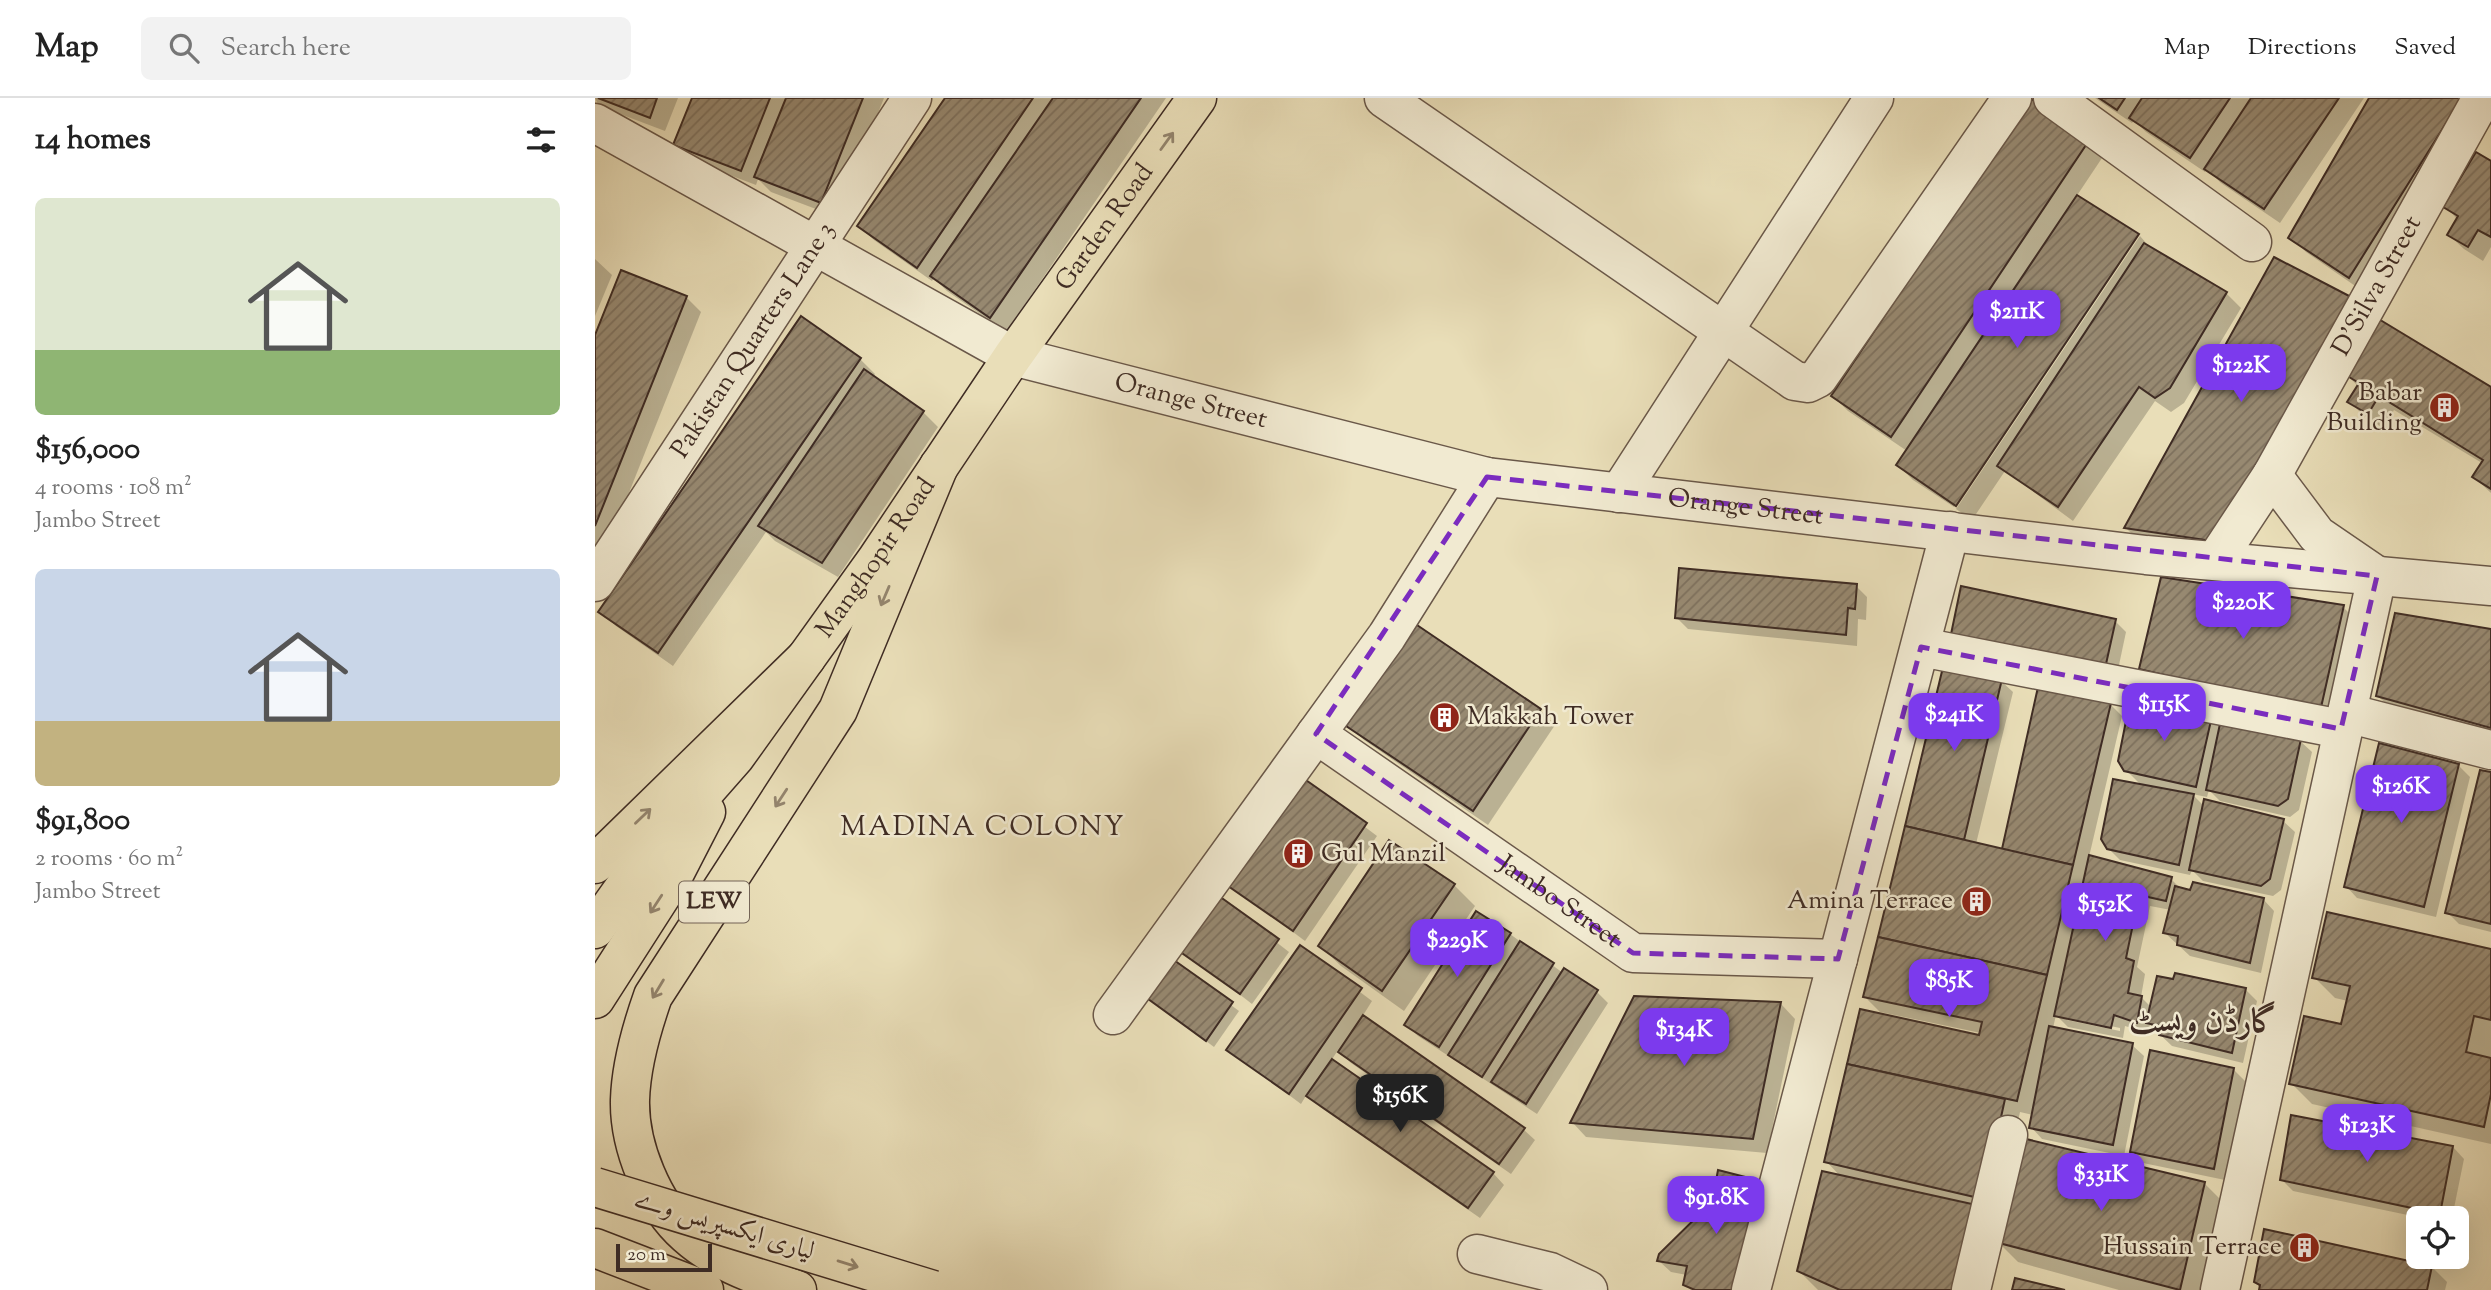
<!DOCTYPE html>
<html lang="en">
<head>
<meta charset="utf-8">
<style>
	:root { --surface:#fff; --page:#f2f2f2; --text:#222; --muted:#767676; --line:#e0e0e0; --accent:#7c3aed }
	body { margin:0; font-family:"Sorts Mill Goudy",Amiri,serif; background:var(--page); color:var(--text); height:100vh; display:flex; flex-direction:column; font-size:26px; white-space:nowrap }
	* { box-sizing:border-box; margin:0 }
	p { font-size:23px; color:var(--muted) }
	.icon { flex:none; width:38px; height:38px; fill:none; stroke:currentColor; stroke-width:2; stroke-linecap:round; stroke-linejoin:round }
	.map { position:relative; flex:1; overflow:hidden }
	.drawer { display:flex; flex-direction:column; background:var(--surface); width:595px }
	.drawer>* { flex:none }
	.buttons { position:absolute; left:1811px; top:1108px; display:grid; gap:14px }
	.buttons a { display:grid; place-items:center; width:63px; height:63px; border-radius:10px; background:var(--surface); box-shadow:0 7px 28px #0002; font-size:35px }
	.scale { position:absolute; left:21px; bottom:18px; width:96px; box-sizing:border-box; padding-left:7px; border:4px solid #3f2c24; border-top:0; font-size:19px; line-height:24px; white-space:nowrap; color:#3f2c24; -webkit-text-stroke:5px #f1ead1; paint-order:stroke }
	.price { position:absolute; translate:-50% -60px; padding:0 16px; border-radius:14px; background:var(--accent); color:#fff; font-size:23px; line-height:46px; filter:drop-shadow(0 2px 4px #0008) }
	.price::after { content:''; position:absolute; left:50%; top:42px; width:21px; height:16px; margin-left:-10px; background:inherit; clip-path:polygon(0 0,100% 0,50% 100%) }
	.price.active { background:#222; color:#fff }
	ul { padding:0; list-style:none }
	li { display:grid; align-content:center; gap:14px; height:371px; padding:0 35px }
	li span { display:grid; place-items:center; height:217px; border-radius:10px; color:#555 }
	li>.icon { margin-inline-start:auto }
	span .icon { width:126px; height:126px; fill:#fffc; stroke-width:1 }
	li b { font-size:30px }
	h2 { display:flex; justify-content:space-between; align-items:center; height:84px; padding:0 35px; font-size:30px }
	header { display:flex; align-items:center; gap:42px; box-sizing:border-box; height:98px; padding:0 35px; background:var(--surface); border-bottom:2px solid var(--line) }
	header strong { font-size:33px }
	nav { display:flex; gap:38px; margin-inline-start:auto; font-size:24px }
	.search { width:490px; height:63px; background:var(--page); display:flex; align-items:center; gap:18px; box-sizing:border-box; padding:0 24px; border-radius:10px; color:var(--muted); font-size:26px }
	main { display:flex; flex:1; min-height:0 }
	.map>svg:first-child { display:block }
</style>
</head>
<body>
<header>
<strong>Map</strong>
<div class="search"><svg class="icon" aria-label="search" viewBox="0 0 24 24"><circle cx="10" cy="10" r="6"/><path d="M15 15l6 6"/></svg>Search here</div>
<nav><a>Map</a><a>Directions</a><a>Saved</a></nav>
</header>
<main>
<section class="drawer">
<h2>14 homes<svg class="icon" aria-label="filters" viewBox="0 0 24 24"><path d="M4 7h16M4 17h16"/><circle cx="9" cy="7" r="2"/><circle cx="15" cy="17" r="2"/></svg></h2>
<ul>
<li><span style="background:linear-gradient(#dfe7d0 70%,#8fb573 0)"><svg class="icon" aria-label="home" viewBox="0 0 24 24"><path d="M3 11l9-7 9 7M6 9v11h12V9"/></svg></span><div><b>$156,000</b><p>4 rooms · 108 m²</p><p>Jambo Street</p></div></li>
<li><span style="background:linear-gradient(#c9d6e8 70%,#c2b280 0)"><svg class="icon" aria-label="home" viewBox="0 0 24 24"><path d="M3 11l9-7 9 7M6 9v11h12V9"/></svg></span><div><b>$91,800</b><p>2 rooms · 60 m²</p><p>Jambo Street</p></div></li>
</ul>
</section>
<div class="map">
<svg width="1896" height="1192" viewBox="0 0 1896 1192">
	<defs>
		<pattern id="building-hatch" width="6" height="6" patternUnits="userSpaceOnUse" patternTransform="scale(1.75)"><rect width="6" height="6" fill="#978971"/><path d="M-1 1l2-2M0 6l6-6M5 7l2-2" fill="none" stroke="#7d705d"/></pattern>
	</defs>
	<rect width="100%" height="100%" fill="#e9deb8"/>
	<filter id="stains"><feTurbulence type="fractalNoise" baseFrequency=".00286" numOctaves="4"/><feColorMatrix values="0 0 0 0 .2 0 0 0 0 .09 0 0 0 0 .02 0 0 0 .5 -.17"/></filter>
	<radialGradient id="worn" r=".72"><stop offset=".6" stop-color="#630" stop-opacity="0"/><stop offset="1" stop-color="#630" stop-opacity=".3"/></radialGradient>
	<g fill="#0003" fill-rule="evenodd">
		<polygon points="0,0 83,0 70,33 4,8"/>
		<polygon points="99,0 289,0 242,119 176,94 163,81 161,87 95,62 80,47"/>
		<polygon points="352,0 571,0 411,234 352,193 339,180 337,183 279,142 264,128"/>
		<polygon points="1500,0 1769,0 1685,125 1626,85 1612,71 1610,74 1551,34 1539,22 1537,25"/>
		<polygon points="1776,0 1891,0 1769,194 1711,154 1696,139"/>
		<polygon points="1435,3 1509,57 1481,99 1544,138 1540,138 1359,409 1318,382 1303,367 1312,353 1253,313 1238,298"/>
		<polygon points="1896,65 1896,149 1888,163 1869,151 1854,137 1863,122 1851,109"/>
		<polygon points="1545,138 1558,153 1631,195 1646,210 1589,305 1576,314 1560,303 1478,423 1410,373 1377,422 1361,411"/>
		<polygon points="0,161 17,177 0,218"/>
		<polygon points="91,199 106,214 0,480 0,241"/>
		<polygon points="1757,201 1633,457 1546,445 1531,430"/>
		<polygon points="265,261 280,276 278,279 328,314 343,329 243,479 180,443 171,434 78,568 21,528 6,513"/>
		<polygon points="1751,276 1896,291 1896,395 1879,379 1887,365 1799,312 1788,330 1769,318 1754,303 1763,288"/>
		<polygon points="1261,488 1272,499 1271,522 1263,521 1262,548 1093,531 1082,520"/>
		<polygon points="1748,509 1763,524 1740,628 1561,585 1546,570"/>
		<polygon points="1520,523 1531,534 1520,586 1368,552"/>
		<polygon points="1896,533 1896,640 1798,613 1783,598"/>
		<path d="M1406,583l12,11 -37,152 32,8 102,-148 12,12 -33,141 82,22 11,11 81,9 11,12 -13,62 -71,-17 -25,-23 6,-23 -21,-4 -13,61 8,7 -4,23 10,10 94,-18 12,12 -14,62 -71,-17 -22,-21 -2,8 -23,-7 -2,12 -55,-11 -12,-12 -3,13 79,17 12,11 -20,100 -82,-17 -11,-12 2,-12 -13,-3 -23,101 207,-30 21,21 -20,86h-86l-101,-28 -20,-20 -11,48h-169l-19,-19 42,-94 -15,-16 36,-150 118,26 1,-4 -101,-21 -15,-15zM1472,919l53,11v3l-53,-11z"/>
		<polygon points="945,612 960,627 893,727 769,642 754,627"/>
		<polygon points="1616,619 1626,630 1705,643 1717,654 1704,712 1695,719 1625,703 1614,692 1612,699 1597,696 1610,709 1688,723 1700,734 1686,792 1678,798 1608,783 1597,772 1595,777 1525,762 1513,750 1547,688 1531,672"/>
		<polygon points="1863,667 1875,679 1841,819 1762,800 1751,788"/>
		<polygon points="1896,676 1896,834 1864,826 1852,814"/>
		<polygon points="708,682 782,738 710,843 635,787"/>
		<polygon points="794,744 859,787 880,808 809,913 746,868 725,848"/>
		<polygon points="624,800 694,854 657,906 587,852"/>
		<polygon points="915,836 968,875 1002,894 1013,905 942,1016 823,938 812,927"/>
		<polygon points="705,849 777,903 767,919 928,1031 940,1042 916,1076 756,965 743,952 736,963 898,1075 909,1087 885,1120 725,1009 712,996 706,1006 633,952"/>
		<polygon points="1896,852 1896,1046 1717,1006 1696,985 1748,928 1753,903 1740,900 1719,879"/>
		<polygon points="576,863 644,913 619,949 551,898"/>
		<polygon points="1186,906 1200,921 1172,1055 991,1039 977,1024"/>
		<polygon points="1638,971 1650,983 1630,1082 1548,1065 1537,1053"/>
		<polygon points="1858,1049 1869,1061 1857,1120 1827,1120 1698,1093 1686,1081"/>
		<polygon points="1066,1157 1152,1192 1096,1192 1090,1186 1092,1177 1076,1174 1064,1163"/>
		<polygon points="1837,1169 1852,1184 1850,1192 1666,1192 1660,1183"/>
	</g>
	<g fill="url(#building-hatch)" stroke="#3f2c24" stroke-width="2">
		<polygon points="3,0 62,0 55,20"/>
		<polygon points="97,0 175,0 146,73 78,47"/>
		<polygon points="191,0 268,0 226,105 159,79"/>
		<polygon points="350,0 438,0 322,170 262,128"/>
		<polygon points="458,0 546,0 395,220 335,178"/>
		<polygon points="1435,0 1495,41 1296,339 1236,298"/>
		<polygon points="1504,0 1530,0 1522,12"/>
		<polygon points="1547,0 1635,0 1595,60 1534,20"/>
		<polygon points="1656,0 1744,0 1669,111 1609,71"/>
		<polygon points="1774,0 1867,0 1754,180 1693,140"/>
		<polygon points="1881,54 1896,63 1896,139 1883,132 1873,149 1852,137 1863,118 1848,109"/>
		<polygon points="1482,97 1544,136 1361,408 1301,367"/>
		<polygon points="1549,145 1632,194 1575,290 1560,300 1544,289 1463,409 1402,368"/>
		<polygon points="1679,159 1758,200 1617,443 1529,430"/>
		<polygon points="26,172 92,198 0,428 0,237"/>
		<polygon points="206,218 266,260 63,555 3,514"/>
		<polygon points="1782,220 1896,289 1896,391 1877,379 1888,362 1784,298 1773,316 1752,304 1764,285 1749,276"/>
		<polygon points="269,271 329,313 227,465 163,428"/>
		<polygon points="1084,470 1262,486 1260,511 1253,510 1251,537 1080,520"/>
		<polygon points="1566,479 1749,507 1725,614 1544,571"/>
		<polygon points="1366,488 1521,521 1509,575 1355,541"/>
		<polygon points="1800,515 1896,531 1896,630 1781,598"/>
		<polygon points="819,525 946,611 878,713 751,628"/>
		<polygon points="1348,569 1407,581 1369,742 1310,728"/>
		<polygon points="1443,589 1516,605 1478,767 1407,751"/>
		<polygon points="1535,603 1617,618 1601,689 1529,673 1523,663"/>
		<polygon points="1626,621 1706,641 1693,701 1683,708 1611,692"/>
		<polygon points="1784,645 1864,666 1829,809 1749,789"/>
		<polygon points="1885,672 1896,674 1896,826 1850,815"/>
		<polygon points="708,680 772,725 698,833 633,788"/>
		<polygon points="1518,681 1599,696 1584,767 1512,751 1506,741"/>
		<polygon points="1609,701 1689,721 1675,781 1666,788 1594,772"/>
		<polygon points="1310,728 1478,767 1452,877 1283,839"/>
		<polygon points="794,742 860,786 787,893 723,848"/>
		<polygon points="1494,757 1577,779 1571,803 1544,797 1531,860 1539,863 1533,895 1547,898 1542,925 1519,917 1516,930 1459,918"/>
		<polygon points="1598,784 1669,800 1655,865 1582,847 1583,838 1568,835 1580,788 1595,792"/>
		<polygon points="624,798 684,841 645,896 584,853"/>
		<polygon points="881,813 916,835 844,949 809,927"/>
		<polygon points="1732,814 1896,851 1896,922 1879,918 1871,954 1896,960 1896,996 1889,1029 1694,986 1709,918 1746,926 1755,888 1717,880"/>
		<polygon points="1283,839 1452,877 1422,1003 1252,966 1265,911 1384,937 1387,924 1268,899"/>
		<polygon points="925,843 959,865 887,979 853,957"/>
		<polygon points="705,847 767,890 694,996 631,952"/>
		<polygon points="576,860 638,904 611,943 549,898"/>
		<polygon points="969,870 1003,892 931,1006 896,984"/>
		<polygon points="1580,875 1651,890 1637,955 1564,937 1565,928 1551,925 1562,878 1578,881"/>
		<polygon points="1039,898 1186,904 1158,1041 975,1025"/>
		<polygon points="768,917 930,1030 904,1066 743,954"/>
		<polygon points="1454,928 1538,945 1518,1047 1434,1030"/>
		<polygon points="1555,952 1639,970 1619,1071 1535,1054"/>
		<polygon points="737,961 899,1074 873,1110 711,998"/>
		<polygon points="1252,966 1410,1001 1388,1101 1229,1064"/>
		<polygon points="1696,1017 1858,1048 1845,1116 1685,1082"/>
		<polygon points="1427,1040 1610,1084 1585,1192 1400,1144"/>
		<polygon points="1123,1072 1166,1083 1138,1192 1100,1192 1088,1187 1092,1168 1062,1163 1064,1156 1117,1104"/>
		<polygon points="1227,1073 1386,1108 1367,1192 1245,1192 1202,1173"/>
		<polygon points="1669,1131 1837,1168 1832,1192 1664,1192 1665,1187 1659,1184"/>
		<polygon points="1420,1180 1470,1192 1417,1192"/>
	</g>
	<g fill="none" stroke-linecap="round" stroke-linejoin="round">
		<defs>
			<g id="minor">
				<polyline points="789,0 1200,283 1213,285 1223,280 1417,0"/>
				<polyline points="1458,0 1657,144"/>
				<path id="s1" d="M0,25l418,233 474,121 659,78 345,31"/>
				<polyline points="1024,395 1279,0"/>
				<path id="s2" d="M1621,462l56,-85 210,-377"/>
				<path id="s3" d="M0,484l317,-484"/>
				<polyline points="1326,549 1746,631"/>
				<polyline points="1752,615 1896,652"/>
				<path id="s4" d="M721,636l317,219 205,6"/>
				<polyline points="518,917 792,538 892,379"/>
				<polyline points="882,1156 955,1174 993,1192"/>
				<polyline points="1156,1192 1355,433"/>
				<polyline points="1376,1192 1413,1037"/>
				<polyline points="1625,1192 1782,478 1722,437 1677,377"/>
			</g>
			<g id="major">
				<path id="s5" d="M0,831l46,-65 94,-107 142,-198 136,-203 184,-258"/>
				<polyline points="0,901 75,784 111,714"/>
			</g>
			<g id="highway">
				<polyline points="0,766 211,560"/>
				<polyline points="0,1150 109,1192"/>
				<path d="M202,1192c-38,-14 -79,-27 -110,-55 -34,-30 -58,-89 -57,-135 1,-35 11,-70 23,-104l185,-286 101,-244"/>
			</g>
		</defs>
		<use href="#minor" stroke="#6a5849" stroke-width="41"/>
		<use href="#major" stroke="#3f2c24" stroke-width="41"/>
		<use href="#highway" stroke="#3f2c24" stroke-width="41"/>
		<use href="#minor" stroke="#f1ead1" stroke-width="38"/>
		<use href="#major" stroke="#e9deb8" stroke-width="38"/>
		<use href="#highway" stroke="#e9deb8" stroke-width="38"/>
		<defs>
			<polyline id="highway-bridge" points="0,1089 338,1192"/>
		</defs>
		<use href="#highway-bridge" stroke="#3f2c24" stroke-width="41" stroke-linecap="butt"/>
		<use href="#highway-bridge" stroke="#e9deb8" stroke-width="38"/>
	</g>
	<defs><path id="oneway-shaft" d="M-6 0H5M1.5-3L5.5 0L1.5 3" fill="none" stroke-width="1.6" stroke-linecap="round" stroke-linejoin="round" transform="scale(1.75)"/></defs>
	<g stroke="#94856e">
		<use href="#oneway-shaft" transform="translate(572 43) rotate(-54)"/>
		<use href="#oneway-shaft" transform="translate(290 498) rotate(113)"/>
		<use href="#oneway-shaft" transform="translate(186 700) rotate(123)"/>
		<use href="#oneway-shaft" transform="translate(48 718) rotate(-44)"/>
		<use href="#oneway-shaft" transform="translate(61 806) rotate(123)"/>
		<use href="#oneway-shaft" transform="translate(63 891) rotate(121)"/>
		<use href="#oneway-shaft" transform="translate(253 1166) rotate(17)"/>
	</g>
	<path fill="none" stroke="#7b2cbf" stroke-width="5" stroke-dasharray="14 9" stroke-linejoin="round" d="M892,379l890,99 -36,153 -420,-82 -83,312 -205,-6 -317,-219z"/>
	<defs>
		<symbol id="building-disc" viewBox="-11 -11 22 22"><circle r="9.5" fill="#8f2418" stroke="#f1ead1"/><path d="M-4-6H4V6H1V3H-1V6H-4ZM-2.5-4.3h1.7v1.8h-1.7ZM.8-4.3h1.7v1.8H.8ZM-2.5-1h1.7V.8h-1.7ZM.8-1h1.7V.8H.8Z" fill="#fff"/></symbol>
	</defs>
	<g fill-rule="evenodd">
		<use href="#building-disc" x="1832" y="292" width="35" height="35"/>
		<use href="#building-disc" x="832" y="602" width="35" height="35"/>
		<use href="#building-disc" x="686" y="738" width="35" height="35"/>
		<use href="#building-disc" x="1364" y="786" width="35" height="35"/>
		<use href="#building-disc" x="1692" y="1132" width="35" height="35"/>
	</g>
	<g text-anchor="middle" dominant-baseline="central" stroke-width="5" stroke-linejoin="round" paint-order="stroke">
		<rect fill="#f1ead1" stroke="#746558" stroke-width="2" x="84" y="783.5" width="70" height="41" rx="5"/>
		<g font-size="24" font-weight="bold" fill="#3f2c24">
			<text x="119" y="804">LEW</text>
		</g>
		<g font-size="26" fill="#3f2c24" stroke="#f1ead1">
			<text stroke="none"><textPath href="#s5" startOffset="868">Garden Road</textPath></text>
			<text stroke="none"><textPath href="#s2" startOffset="318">D'Silva Street</textPath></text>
			<text stroke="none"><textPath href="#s3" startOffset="289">Pakistan Quarters Lane 3</textPath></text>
			<text stroke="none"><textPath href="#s1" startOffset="662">Orange Street</textPath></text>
			<text stroke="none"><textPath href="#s1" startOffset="1228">Orange Street</textPath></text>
			<text stroke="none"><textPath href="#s5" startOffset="466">Manghopir Road</textPath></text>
			<text stroke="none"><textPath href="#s4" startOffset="296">Jambo Street</textPath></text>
			<text transform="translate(129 1128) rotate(17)">لیاری ایکسپریس وے</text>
		</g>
		<g font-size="26" fill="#3f2c24" stroke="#f1ead1" text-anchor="end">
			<text x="1827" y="295">Babar<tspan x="1827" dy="30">Building</tspan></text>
			<text x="872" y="619" text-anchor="start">Makkah Tower</text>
			<text x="726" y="756" text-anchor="start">Gul Manzil</text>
			<text x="1358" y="803">Amina Terrace</text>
			<text x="1687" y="1149">Hussain Terrace</text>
		</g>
		<g font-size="28" letter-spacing="2" fill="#3f2c24" stroke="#f1ead1">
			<text x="388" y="730">MADINA COLONY</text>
		</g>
		<g font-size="33" font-weight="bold" fill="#3f2c24" stroke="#f1ead1">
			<text x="1608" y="926">گارڈن ویسٹ</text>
		</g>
	</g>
	<rect width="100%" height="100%" filter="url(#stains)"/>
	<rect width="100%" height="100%" fill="url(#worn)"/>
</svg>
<div class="buttons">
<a><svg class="icon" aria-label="locate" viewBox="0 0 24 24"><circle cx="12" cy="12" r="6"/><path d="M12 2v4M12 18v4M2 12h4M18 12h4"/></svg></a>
</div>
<div class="scale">20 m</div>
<b class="price" style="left:1422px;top:252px">$211K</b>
<b class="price" style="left:1646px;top:306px">$122K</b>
<b class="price" style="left:1648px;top:543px">$220K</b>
<b class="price" style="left:1569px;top:645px">$115K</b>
<b class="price" style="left:1359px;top:655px">$241K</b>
<b class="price" style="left:1806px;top:727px">$126K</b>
<b class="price" style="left:1510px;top:845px">$152K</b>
<b class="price" style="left:862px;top:881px">$229K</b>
<b class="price" style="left:1354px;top:921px">$85K</b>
<b class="price" style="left:1089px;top:970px">$134K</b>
<b class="price active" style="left:805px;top:1036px">$156K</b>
<b class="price" style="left:1772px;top:1066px">$123K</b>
<b class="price" style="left:1506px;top:1115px">$331K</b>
<b class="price" style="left:1121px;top:1138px">$91.8K</b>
</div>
</main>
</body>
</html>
